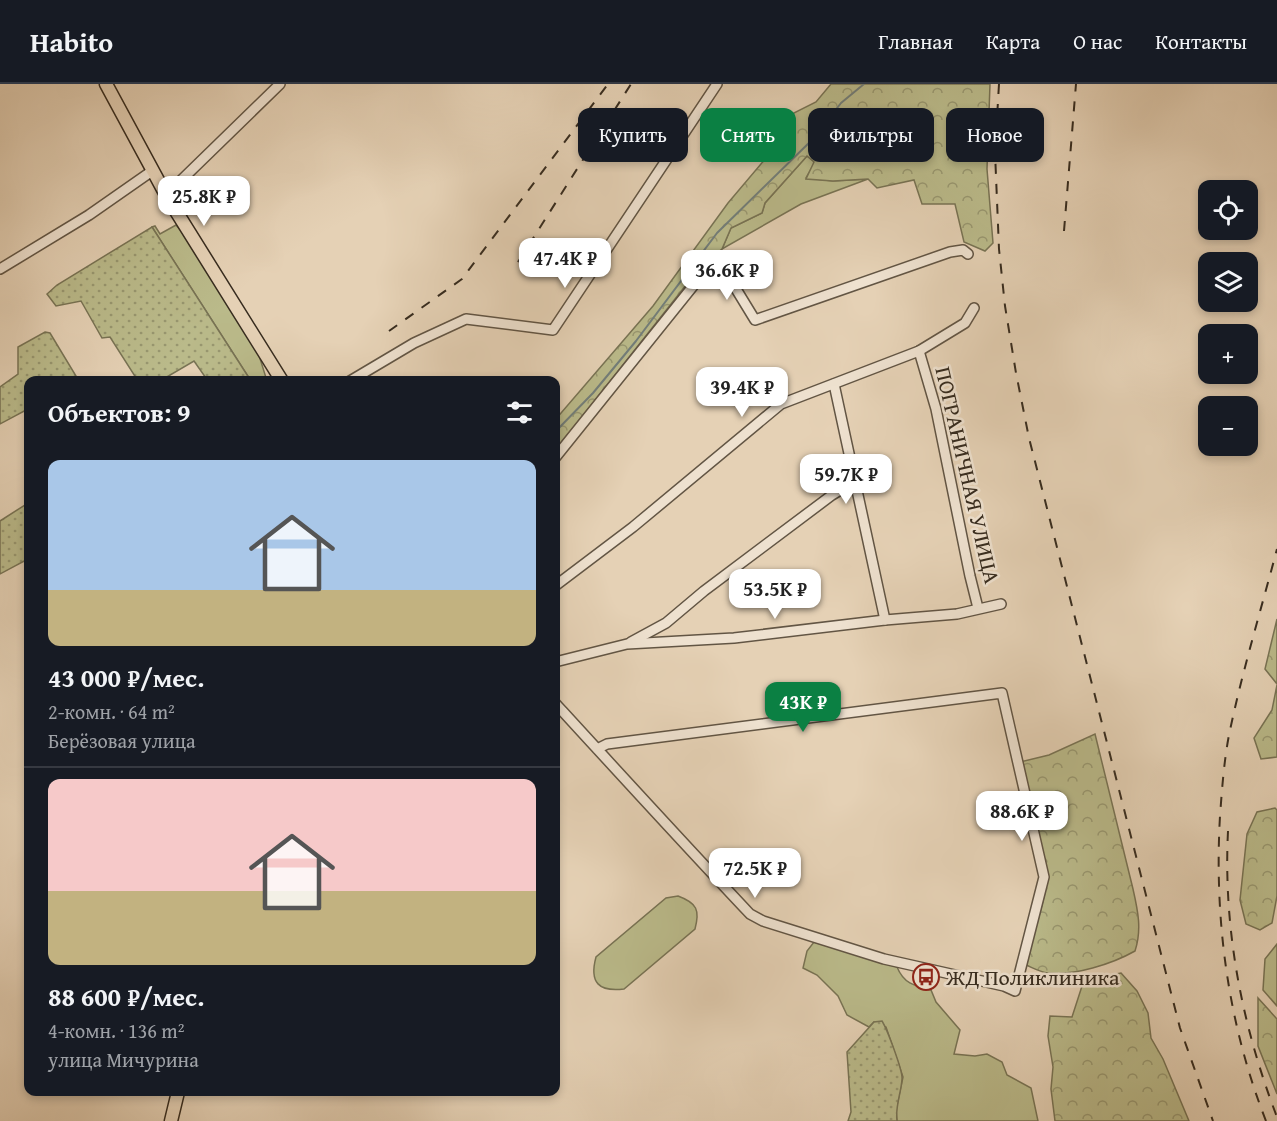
<!DOCTYPE html>
<html lang="ru">
<head>
<meta charset="utf-8">
<style>
	:root { --surface:#171b24; --page:#20242c; --text:#f1f3f6; --muted:#9ea1a6; --line:#363941; --accent:#0b8043 }
	body { margin:0; font-family:"Gentium Book Plus",serif; background:var(--page); color:var(--text); height:100vh; display:flex; flex-direction:column; font-size:22px; white-space:nowrap }
	* { box-sizing:border-box; margin:0 }
	p { font-size:20px; color:var(--muted) }
	.icon { flex:none; width:33px; height:33px; fill:none; stroke:currentColor; stroke-width:2; stroke-linecap:round; stroke-linejoin:round }
	.map { position:relative; flex:1; overflow:hidden }
	.panel { position:absolute; left:24px; top:292px; width:536px; height:720px; display:flex; flex-direction:column; background:var(--surface); border-radius:12px; box-shadow:0 3px 9px #0003 }
	.panel>* { flex:none }
	.banner { position:absolute; left:578px; top:24px; width:570px; height:54px; display:flex; gap:12px }
	.buttons { position:absolute; left:1198px; top:96px; display:grid; gap:12px }
	.buttons a { display:grid; place-items:center; width:60px; height:60px; border-radius:12px; background:var(--surface); box-shadow:0 3px 9px #0003; font-size:30px }
	.price { position:absolute; translate:-50% -51px; padding:0 14px; border-radius:12px; background:#fff; color:#222; font-size:20px; line-height:39px; filter:drop-shadow(0 2px 3px #0008) }
	.price::after { content:''; position:absolute; left:50%; top:36px; width:18px; height:14px; margin-left:-9px; background:inherit; clip-path:polygon(0 0,100% 0,50% 100%) }
	.price.on { background:var(--accent); color:#fff }
	ul { padding:0; list-style:none }
	li { display:grid; align-content:center; gap:12px; height:318px; padding:0 24px }
	li+li { border-top:2px solid var(--line) }
	li span { display:grid; place-items:center; height:186px; border-radius:12px; color:#555 }
	li>.icon { margin-inline-start:auto }
	span .icon { width:108px; height:108px; fill:#fffc; stroke-width:1 }
	li b { font-size:26px }
	h2 { display:flex; justify-content:space-between; align-items:center; height:72px; padding:0 24px; font-size:26px }
	.pill { padding:0 21px; border-radius:12px; background:var(--surface); box-shadow:0 3px 9px #0003; font-size:21px; line-height:54px }
	.pill.on { background:var(--accent); color:#fff }
	header { display:flex; align-items:center; gap:36px; box-sizing:border-box; height:84px; padding:0 30px; background:var(--surface); border-bottom:2px solid var(--line) }
	header strong { font-size:28px }
	nav { display:flex; gap:33px; margin-inline-start:auto; font-size:21px }
	.map>svg:first-child { display:block }
</style>
</head>
<body>
<header>
<strong>Habito</strong>
<nav><a>Главная</a><a>Карта</a><a>О нас</a><a>Контакты</a></nav>
</header>
<div class="map">
<svg width="1277" height="1037" viewBox="0 0 1277 1037">
	<defs>
		<pattern id="forest-crowns" width="20" height="18" patternUnits="userSpaceOnUse" patternTransform="scale(1.5)"><rect width="20" height="18" fill="#baba8a"/><path d="M2 6a3 3 0 1 1 6 0M12 15a3 3 0 1 1 6 0" fill="none" stroke="#989770"/></pattern>
		<pattern id="park-dots" width="8" height="8" patternUnits="userSpaceOnUse" patternTransform="scale(1.5)"><rect width="8" height="8" fill="#baba8a"/><path d="M2 2h.1M6 6h.1" fill="none" stroke="#989770" stroke-width="1.8" stroke-linecap="round"/></pattern>
	</defs>
	<rect width="100%" height="100%" fill="#e5d1b5"/>
	<filter id="stains"><feTurbulence type="fractalNoise" baseFrequency=".00333" numOctaves="4"/><feColorMatrix values="0 0 0 0 .2 0 0 0 0 .09 0 0 0 0 .02 0 0 0 .5 -.17"/></filter>
	<radialGradient id="worn" r=".72"><stop offset=".6" stop-color="#630" stop-opacity="0"/><stop offset="1" stop-color="#630" stop-opacity=".3"/></radialGradient>
	<g fill="#baba8a" stroke="#787354" stroke-width="1.5">
		<polygon points="807,72 815,78 806,94 833,97 868,95 801,120 722,165 731,144 762,129 765,119"/>
		<polygon points="176,141 182,148 258,268 267,297 251,297 152,143 155,142 160,150"/>
		<path d="M678,812c19,7 22,14 17,33l-71,60c-25,3 -35,-6 -28,-32l70,-59z"/>
		<path d="M814,858l83,25c7,17 18,19 34,23l5,12 24,28 -6,24 21,2 12,-2 15,8 5,13 24,13 7,33h-141l-1,-11 7,-33 -17,-50 -12,-5 -5,5 -22,-12 -9,-19 -21,-21 -14,-7 4,-17z"/>
		<polygon points="1277,860 1277,922 1263,906 1265,875"/>
	</g>
	<g fill="url(#forest-crowns)" stroke="#787354" stroke-width="1.5">
		<polygon points="831,0 990,0 987,85 993,159 985,167 964,158 955,120 922,120 914,96 877,104 868,95 833,97 806,95 814,78 807,72 765,119 762,129 731,144 722,165 701,182 555,367 555,336 653,222 728,119 777,61 766,43 816,18"/>
		<polygon points="1277,535 1277,600 1265,585"/>
		<polygon points="1277,601 1277,673 1261,675 1254,654 1272,626"/>
		<path d="M1095,650l38,155c5,22 9,41 2,62 -23,13 -61,25 -87,22 -8,-1 -15,-5 -22,-8 6,-31 19,-60 22,-91l-28,-112 29,-7z"/>
		<polygon points="1275,724 1277,726 1277,812 1272,839 1260,846 1246,840 1240,816 1247,750 1257,728"/>
		<polygon points="1121,889 1137,907 1148,929 1151,954 1163,975 1189,1037 1055,1037 1051,1005 1053,983 1048,952 1050,932 1072,933 1084,896"/>
		<polygon points="1258,914 1277,935 1277,1010 1258,962"/>
	</g>
	<g fill="url(#park-dots)" stroke="#787354" stroke-width="1.5">
		<polygon points="152,143 251,297 208,297 194,277 160,297 138,297 110,253 102,254 81,217 56,222 47,210 57,201"/>
		<polygon points="45,248 50,249 79,297 28,297 28,325 0,340 0,303 18,290 18,263"/>
		<polygon points="28,419 28,475 0,490 0,437"/>
		<path d="M882,937c5,8 21,50 20,58 -1,15 -7,27 -5,42h-49l3,-9 -4,-60 27,-30z"/>
	</g>
	<g fill="none" stroke-linecap="round" stroke-linejoin="round">
		<polyline stroke="#727e7a" stroke-width="2" points="555,348 593,309 636,257 717,149 814,54 841,19 864,0"/>
		<defs>
			<g id="minor">
				<polyline points="166,111 280,0"/>
				<polyline points="0,185 89,131 152,87"/>
				<polyline points="919,267 936,325 970,492 978,524"/>
				<polyline points="350,297 414,259 466,235 553,246 717,0"/>
				<polyline points="834,300 885,536"/>
				<polyline points="555,374 710,181 716,177 722,182 755,236 950,168 963,166 968,170"/>
				<polyline points="555,502 633,443 781,320 919,267 965,239 974,224"/>
				<polyline points="631,558 666,539 704,507 832,411 855,397"/>
				<polyline points="555,578 627,560 734,554 885,536 957,530 1001,520"/>
				<path d="M555,619c65,71 129,141 195,211l13,7 121,38 120,27 11,5 29,-114 -42,-184 -395,51 -10,5"/>
			</g>
			<g id="major">
				<polyline points="106,0 166,111 282,297"/>
				<polyline points="171,1037 178,1008"/>
			</g>
		</defs>
		<use href="#minor" stroke="#625544" stroke-width="12"/>
		<use href="#major" stroke="#372c1f" stroke-width="15"/>
		<use href="#minor" stroke="#eee1cf" stroke-width="9"/>
		<use href="#major" stroke="#e5d1b5" stroke-width="12"/>
		<g stroke="#372c1f" stroke-width="2" stroke-dasharray="10 10" stroke-linecap="butt">
			<polyline points="999,0 995,68 999,165 1005,222 1016,289 1029,354 1180,944 1213,1037"/>
			<polyline points="1064,147 1076,0"/>
			<polyline points="518,178 631,0"/>
			<polyline points="389,247 462,195 608,0"/>
			<path d="M1228,747c-5,98 14,195 49,286"/>
			<path d="M1266,1037c-38,-97 -52,-201 -46,-305 2,-27 4,-55 9,-81 13,-63 32,-125 48,-186"/>
		</g>
	</g>
	<defs>
		<symbol id="bus-ring" viewBox="-11 -11 22 22"><circle r="9.5" fill="#eee1cf" stroke="#8f2418" stroke-width="1.5"/><path d="M-5-6H5V4H4V6H2V4H-2V6H-4V4H-5ZM-3.5-4V0h7V-4ZM-3.5 1.2v1.5H-2V1.2ZM2 1.2v1.5H3.5V1.2Z" fill="#8f2418"/></symbol>
	</defs>
	<g fill-rule="evenodd">
		<use href="#bus-ring" x="911" y="878" width="30" height="30"/>
	</g>
	<g text-anchor="middle" dominant-baseline="central" stroke-width="5" stroke-linejoin="round" paint-order="stroke">
		<g font-size="22" fill="#372c1f" stroke="#eee1cf">
			<text transform="translate(968 391) rotate(77)">ПОГРАНИЧНАЯ УЛИЦА</text>
		</g>
		<g font-size="22" fill="#372c1f" stroke="#eee1cf" text-anchor="start">
			<text x="946" y="893">ЖД Поликлиника</text>
		</g>
	</g>
	<rect width="100%" height="100%" filter="url(#stains)"/>
	<rect width="100%" height="100%" fill="url(#worn)"/>
</svg>
<div class="buttons">
<a><svg class="icon" aria-label="locate" viewBox="0 0 24 24"><circle cx="12" cy="12" r="6"/><path d="M12 2v4M12 18v4M2 12h4M18 12h4"/></svg></a>
<a><svg class="icon" aria-label="layers" viewBox="0 0 24 24"><path d="M12 4l9 5-9 5-9-5zM3 14l9 5 9-5"/></svg></a>
<a>+</a>
<a>−</a>
</div>
<b class="price" style="left:204px;top:143px">25.8K ₽</b>
<b class="price" style="left:565px;top:205px">47.4K ₽</b>
<b class="price" style="left:727px;top:217px">36.6K ₽</b>
<b class="price" style="left:742px;top:334px">39.4K ₽</b>
<b class="price" style="left:846px;top:421px">59.7K ₽</b>
<b class="price" style="left:775px;top:536px">53.5K ₽</b>
<b class="price on" style="left:803px;top:649px">43K ₽</b>
<b class="price" style="left:1022px;top:758px">88.6K ₽</b>
<b class="price" style="left:755px;top:815px">72.5K ₽</b>
<div class="banner">
<a class="pill">Купить</a>
<a class="pill on">Снять</a>
<a class="pill">Фильтры</a>
<a class="pill">Новое</a>
</div>
<section class="panel">
<h2>Объектов: 9<svg class="icon" aria-label="filters" viewBox="0 0 24 24"><path d="M4 7h16M4 17h16"/><circle cx="9" cy="7" r="2"/><circle cx="15" cy="17" r="2"/></svg></h2>
<ul>
<li><span style="background:linear-gradient(#a9c7e8 70%,#c2b280 0)"><svg class="icon" aria-label="home" viewBox="0 0 24 24"><path d="M3 11l9-7 9 7M6 9v11h12V9"/></svg></span><div><b>43 000 ₽/мес.</b><p>2-комн. · 64 m²</p><p>Берёзовая улица</p></div></li>
<li><span style="background:linear-gradient(#f6c9c9 60%,#c2b280 0)"><svg class="icon" aria-label="home" viewBox="0 0 24 24"><path d="M3 11l9-7 9 7M6 9v11h12V9"/></svg></span><div><b>88 600 ₽/мес.</b><p>4-комн. · 136 m²</p><p>улица Мичурина</p></div></li>
</ul>
</section>
</div>
</body>
</html>
